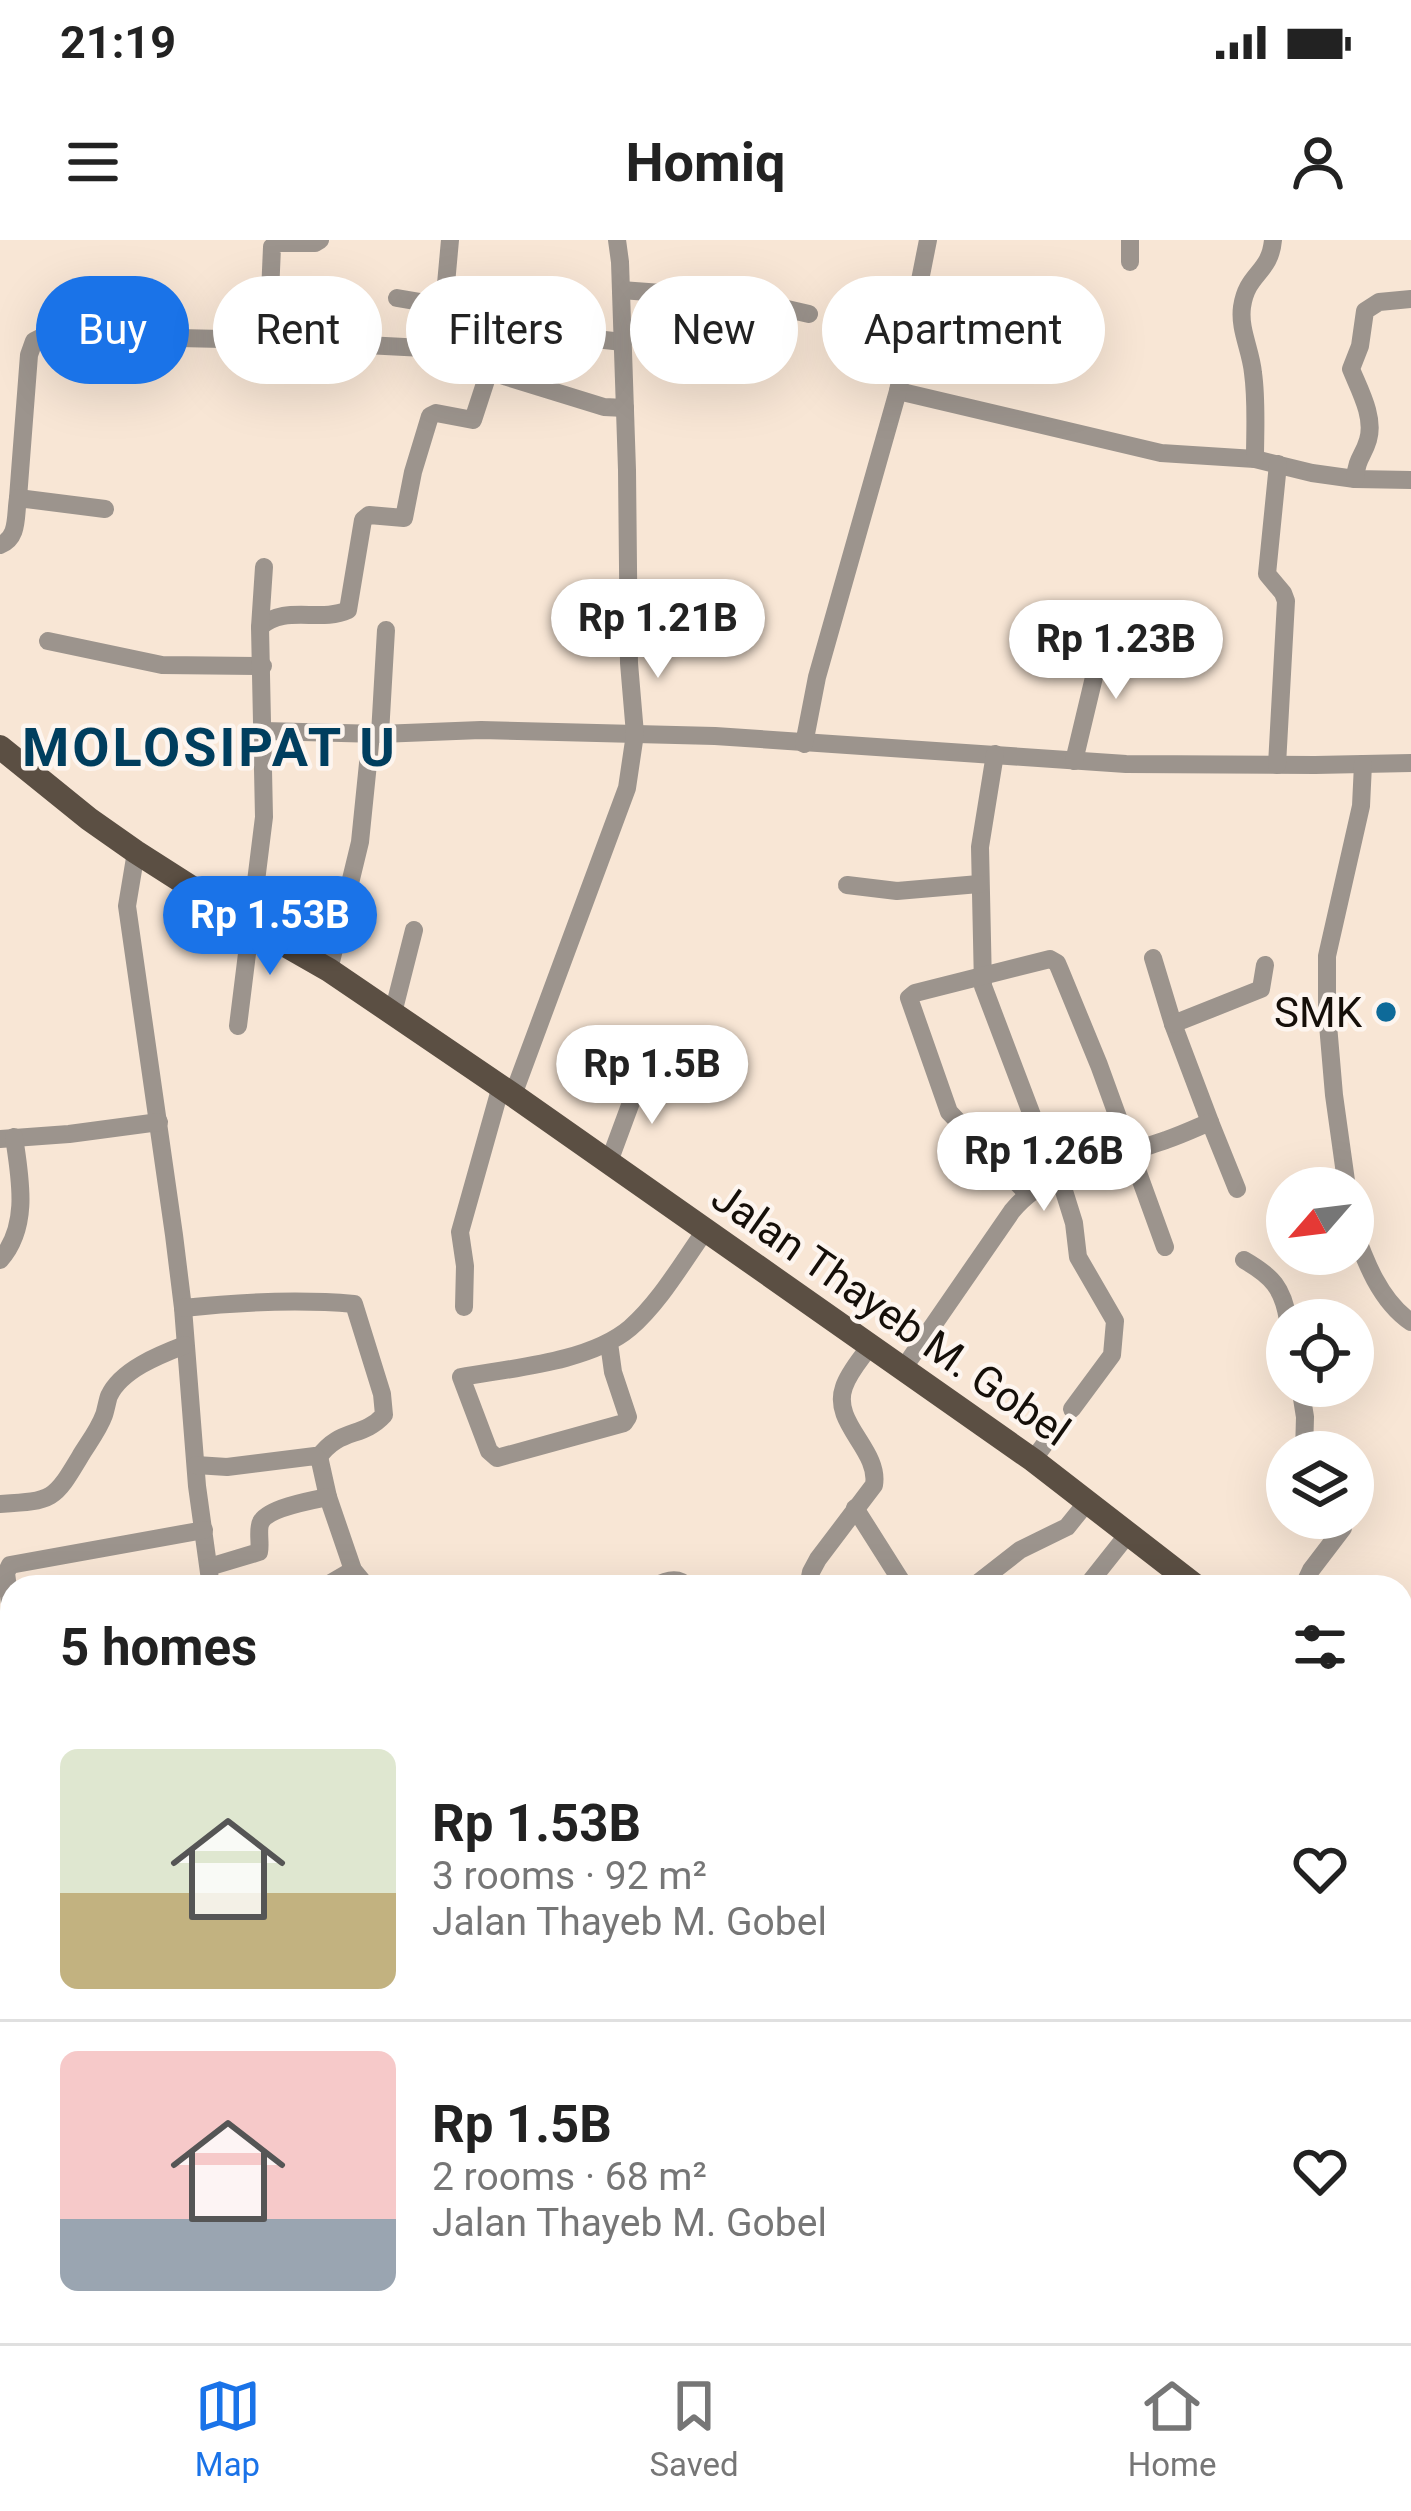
<!DOCTYPE html>
<html lang="en">
<head>
<meta charset="utf-8">
<style>
	:root { --surface:#fff; --page:#f6f6f6; --text:#222; --muted:#767676; --line:#e0e0e0; --accent:#1a73e8 }
	body { margin:0; font-family:Roboto,sans-serif; background:var(--page); color:var(--text); height:100vh; display:flex; flex-direction:column; font-size:45px; white-space:nowrap }
	* { box-sizing:border-box; margin:0 }
	p { font-size:39px; color:var(--muted) }
	.icon { flex:none; width:66px; height:66px; fill:none; stroke:currentColor; stroke-width:2; stroke-linecap:round; stroke-linejoin:round }
	.map { position:relative; flex:1; overflow:hidden }
	.sheet { position:absolute; left:0px; top:1335px; width:1413px; height:768px; display:flex; flex-direction:column; background:var(--surface); border-radius:36px 36px 0 0; box-shadow:0 12px 48px #0002 }
	.sheet>* { flex:none }
	.hud { position:absolute; left:36px; top:36px; width:1341px; height:108px; display:flex; gap:24px }
	.needle { width:78px; rotate:242deg }
	.tools { position:absolute; left:1266px; top:927px; display:grid; gap:24px }
	.tools a { display:grid; place-items:center; width:108px; height:108px; border-radius:50%; background:var(--surface); box-shadow:0 12px 48px #0002; font-size:60px }
	.price { position:absolute; translate:-50% -102px; padding:0 27px; border-radius:42px; background:#fff; color:#222; font-size:39px; line-height:78px; filter:drop-shadow(0 3px 6px #0008) }
	.price::after { content:''; position:absolute; left:50%; top:72px; width:36px; height:27px; margin-left:-18px; background:inherit; clip-path:polygon(0 0,100% 0,50% 100%) }
	.price.selected { background:var(--accent); color:#fff }
	ul { padding:0; list-style:none }
	li { display:flex; align-items:center; gap:36px; height:300px; padding:0 60px }
	li+li { border-top:3px solid var(--line) }
	li span { display:grid; place-items:center; flex:none; width:336px; height:240px; border-radius:18px; color:#555 }
	li>.icon { margin-inline-start:auto }
	span .icon { width:144px; height:144px; fill:#fffc; stroke-width:1 }
	li b { font-size:51px }
	h2 { display:flex; justify-content:space-between; align-items:center; height:144px; padding:0 60px; font-size:51px }
	.chip { padding:0 42px; border-radius:54px; background:var(--surface); box-shadow:0 12px 48px #0002; font-size:42px; line-height:108px }
	.chip.selected { background:var(--accent); color:#fff }
	.status { display:flex; justify-content:space-between; align-items:center; height:84px; padding:0 60px; background:var(--surface); direction:ltr }
	.status svg { height:33px; fill:currentColor }
	header { display:flex; justify-content:space-between; align-items:center; height:156px; padding:0 60px; background:var(--surface); font-size:54px; font-weight:700 }
	.menu { display:flex; justify-content:space-around; align-items:center; height:168px; border-top:3px solid var(--line); background:var(--surface); font-size:33px; color:var(--muted) }
	.menu a { display:grid; justify-items:center; gap:6px }
	.menu .selected { color:var(--accent) }
	.map>svg:first-child { display:block }
</style>
</head>
<body>
<div class="status"><b>21:19</b><svg viewBox="0 0 49 12"><path d="M0 12V9h3v3zM5 12V6h3v6zM10 12V3h3v9zM15 12V0h3v12zM26 1h20v11H26zM47 4h2v5h-2z"/></svg></div>
<header><svg class="icon" aria-label="menu" viewBox="0 0 24 24"><path d="M4 6h16M4 12h16M4 18h16"/></svg>Homiq<svg class="icon" aria-label="person" viewBox="0 0 24 24"><circle cx="12" cy="8" r="4"/><path d="M4 21q1-7 8-7t8 7"/></svg></header>
<div class="map">
<svg width="1411" height="2103" viewBox="0 0 1411 2103">
	<rect width="100%" height="100%" fill="#f8e6d5"/>
	<g fill="none" stroke-linecap="round" stroke-linejoin="round">
		<g stroke="#89c7f1" stroke-width="33">
			<polyline points="0,2041 12,2044"/>
			<polyline points="155,2091 176,2103"/>
		</g>
		<g stroke="#9c948d" stroke-width="18">
			<polyline points="1130,0 1130,22"/>
			<polyline points="621,50 743,59 809,74"/>
			<polyline points="397,58 444,66 497,87 512,90 623,102"/>
			<polyline points="444,66 450,0"/>
			<polyline points="268,100 424,108 507,137 604,167 625,168"/>
			<polyline points="898,151 1161,213 1255,219 1312,233 1355,239 1411,240"/>
			<path d="M1255,219c0,-28 2,-58 -2,-86 -2,-23 -14,-43 -11,-66 5,-35 28,-33 31,-67"/>
			<path d="M1355,239c2,-22 8,-22 13,-39 7,-23 -9,-51 -17,-71l9,-23 5,-35 14,-9 32,-3"/>
			<polyline points="18,258 29,115 34,101 46,95 268,100 272,7 279,3 315,3 320,0"/>
			<path d="M0,305c19,-7 15,-29 18,-47l87,11"/>
			<path d="M260,387c25,-23 60,-4 88,-17l15,-90 6,-5 35,3 9,-46 17,-56 6,-3 37,7 16,-49"/>
			<polyline points="48,401 162,425 263,426"/>
			<polyline points="264,491 380,494 481,490 715,496 1126,524 1315,525 1411,523"/>
			<polyline points="380,494 386,390"/>
			<polyline points="804,504 817,437 898,151 928,0"/>
			<polyline points="995,514 980,607 983,746 1041,899 1064,951 1074,983 1078,1017 1115,1081 1112,1115 1072,1169"/>
			<polyline points="1074,521 1105,391"/>
			<polyline points="1277,525 1286,361 1283,353 1267,334 1278,224"/>
			<polyline points="136,612 127,666 174,995 183,1068 197,1246 211,1347"/>
			<polyline points="847,645 897,651 979,644"/>
			<polyline points="1153,718 1173,784 1210,882"/>
			<polyline points="329,730 360,602 371,494"/>
			<polyline points="393,773 414,690"/>
			<polyline points="1173,784 1261,749 1265,725"/>
			<polyline points="238,786 264,577 260,387 264,327"/>
			<polyline points="513,855 627,548 635,494 629,423 627,230 620,22 617,0"/>
			<polyline points="0,899 69,894 159,882"/>
			<polyline points="609,922 643,830"/>
			<polyline points="1347,948 1334,855 1327,773 1327,716 1361,566 1363,524"/>
			<polyline points="1027,953 949,872 909,758 915,753 1050,719 1057,723 1060,730 1099,825 1165,1007"/>
			<path d="M1353,987c12,34 27,74 58,95"/>
			<path d="M0,1020c30,-34 20,-82 14,-123"/>
			<path d="M1244,1020c28,16 39,28 44,60"/>
			<polyline points="464,1067 465,1026 460,992 501,846"/>
			<path d="M183,1068c57,-6 113,-9 171,-4l28,90 2,21c-22,24 -44,12 -66,43"/>
			<path d="M609,1103l4,29 15,45 -4,6 -127,35 -8,-7 -28,-74c51,-9 129,-15 169,-49 30,-26 52,-65 75,-97"/>
			<path d="M903,1129l109,-158c37,-45 101,-52 154,-71 15,-5 30,-12 44,-18l27,67"/>
			<polyline points="1300,1146 1305,1177 1304,1212"/>
			<polyline points="1033,1220 1055,1190"/>
			<polyline points="196,1225 227,1227 315,1216 320,1221 328,1257"/>
			<path d="M0,1264c54,-3 54,-4 81,-49 8,-13 18,-26 23,-40 1,-2 4,-17 5,-19 12,-26 50,-41 76,-51"/>
			<polyline points="855,1268 905,1347"/>
			<path d="M209,1327l50,-15c2,-8 -2,-23 2,-30 7,-14 52,-22 67,-25l25,73 14,17"/>
			<polyline points="979,1342 1020,1310 1067,1287 1088,1261"/>
			<polyline points="324,1347 353,1330"/>
			<path d="M654,1347c12,-7 24,-11 34,0"/>
			<path d="M808,1347l3,-15 7,-13 56,-74c6,-35 -43,-62 -30,-98 5,-15 17,-28 26,-41"/>
			<polyline points="1086,1347 1128,1294"/>
			<polyline points="1303,1347 1311,1330 1343,1288 1330,1278"/>
			<polyline points="12,1379 6,1333 10,1325 204,1290"/>
			<polyline points="0,1448 12,1445"/>
			<polyline points="1401,1586 1406,1536 1411,1526"/>
			<polyline points="0,1764 12,1768"/>
			<polyline points="1401,1866 1411,1862"/>
			<polyline points="428,2091 435,2103"/>
			<polyline points="1379,2091 1383,2103"/>
			<polyline points="292,2103 298,2091"/>
		</g>
		<g stroke="#5b4f43" stroke-width="24">
			<polyline points="0,507 89,579 136,612 250,685 329,730 513,855 1033,1220 1197,1347"/>
			<polyline points="1401,1504 1411,1512"/>
		</g>
	</g>
	<circle fill="#0e6a99" stroke="#fdf5ef" stroke-width="4.5" cx="1386" cy="772" r="12"/>
	<g text-anchor="middle" dominant-baseline="central" stroke-width="9" stroke-linejoin="round" paint-order="stroke">
		<g font-size="42" fill="#150f09" stroke="#fdf5ef" text-anchor="end">
			<text x="1362" y="772">SMK</text>
		</g>
		<g font-size="42" fill="#150f09" stroke="#fdf5ef">
			<text transform="translate(891 1074) rotate(35)">Jalan Thayeb M. Gobel</text>
		</g>
		<g font-size="54" font-weight="bold" letter-spacing="3" fill="#003e5e" stroke="#fdf5ef">
			<text x="210" y="507">MOLOSIPAT U</text>
		</g>
	</g>
</svg>
<div class="tools">
<a><svg class="needle" viewBox="-14 -14 28 28"><path d="M0-13l5 13h-10z" fill="#e53935"/><path d="M0 13l5-13h-10z" fill="#767676"/></svg></a>
<a><svg class="icon" aria-label="locate" viewBox="0 0 24 24"><circle cx="12" cy="12" r="6"/><path d="M12 2v4M12 18v4M2 12h4M18 12h4"/></svg></a>
<a><svg class="icon" aria-label="layers" viewBox="0 0 24 24"><path d="M12 4l9 5-9 5-9-5zM3 14l9 5 9-5"/></svg></a>
</div>
<b class="price" style="left:658px;top:441px">Rp 1.21B</b>
<b class="price" style="left:1116px;top:462px">Rp 1.23B</b>
<b class="price selected" style="left:270px;top:738px">Rp 1.53B</b>
<b class="price" style="left:652px;top:887px">Rp 1.5B</b>
<b class="price" style="left:1044px;top:974px">Rp 1.26B</b>
<div class="hud">
<a class="chip selected">Buy</a>
<a class="chip">Rent</a>
<a class="chip">Filters</a>
<a class="chip">New</a>
<a class="chip">Apartment</a>
</div>
<section class="sheet">
<h2>5 homes<svg class="icon" aria-label="filters" viewBox="0 0 24 24"><path d="M4 7h16M4 17h16"/><circle cx="9" cy="7" r="2"/><circle cx="15" cy="17" r="2"/></svg></h2>
<ul>
<li><span style="background:linear-gradient(#dfe7d0 60%,#c2b280 0)"><svg class="icon" aria-label="home" viewBox="0 0 24 24"><path d="M3 11l9-7 9 7M6 9v11h12V9"/></svg></span><div><b>Rp 1.53B</b><p>3 rooms · 92 m²</p><p>Jalan Thayeb M. Gobel</p></div><svg class="icon" aria-label="heart" viewBox="0 0 24 24"><path d="M12 20l-8-8c-3-5 5-10 8-4 3-6 11-1 8 4z"/></svg></li>
<li><span style="background:linear-gradient(#f6c9c9 70%,#9aa5b1 0)"><svg class="icon" aria-label="home" viewBox="0 0 24 24"><path d="M3 11l9-7 9 7M6 9v11h12V9"/></svg></span><div><b>Rp 1.5B</b><p>2 rooms · 68 m²</p><p>Jalan Thayeb M. Gobel</p></div><svg class="icon" aria-label="heart" viewBox="0 0 24 24"><path d="M12 20l-8-8c-3-5 5-10 8-4 3-6 11-1 8 4z"/></svg></li>
</ul>
</section>
</div>
<nav class="menu">
<a class="selected"><svg class="icon" aria-label="map" viewBox="0 0 24 24"><path d="M3 6l6-2 6 2 6-2v14l-6 2-6-2-6 2zM9 4v14M15 6v14"/></svg>Map</a>
<a><svg class="icon" aria-label="saved" viewBox="0 0 24 24"><path d="M7 4h10v16l-5-4-5 4z"/></svg>Saved</a>
<a><svg class="icon" aria-label="home" viewBox="0 0 24 24"><path d="M3 11l9-7 9 7M6 9v11h12V9"/></svg>Home</a>
</nav>
</body>
</html>
